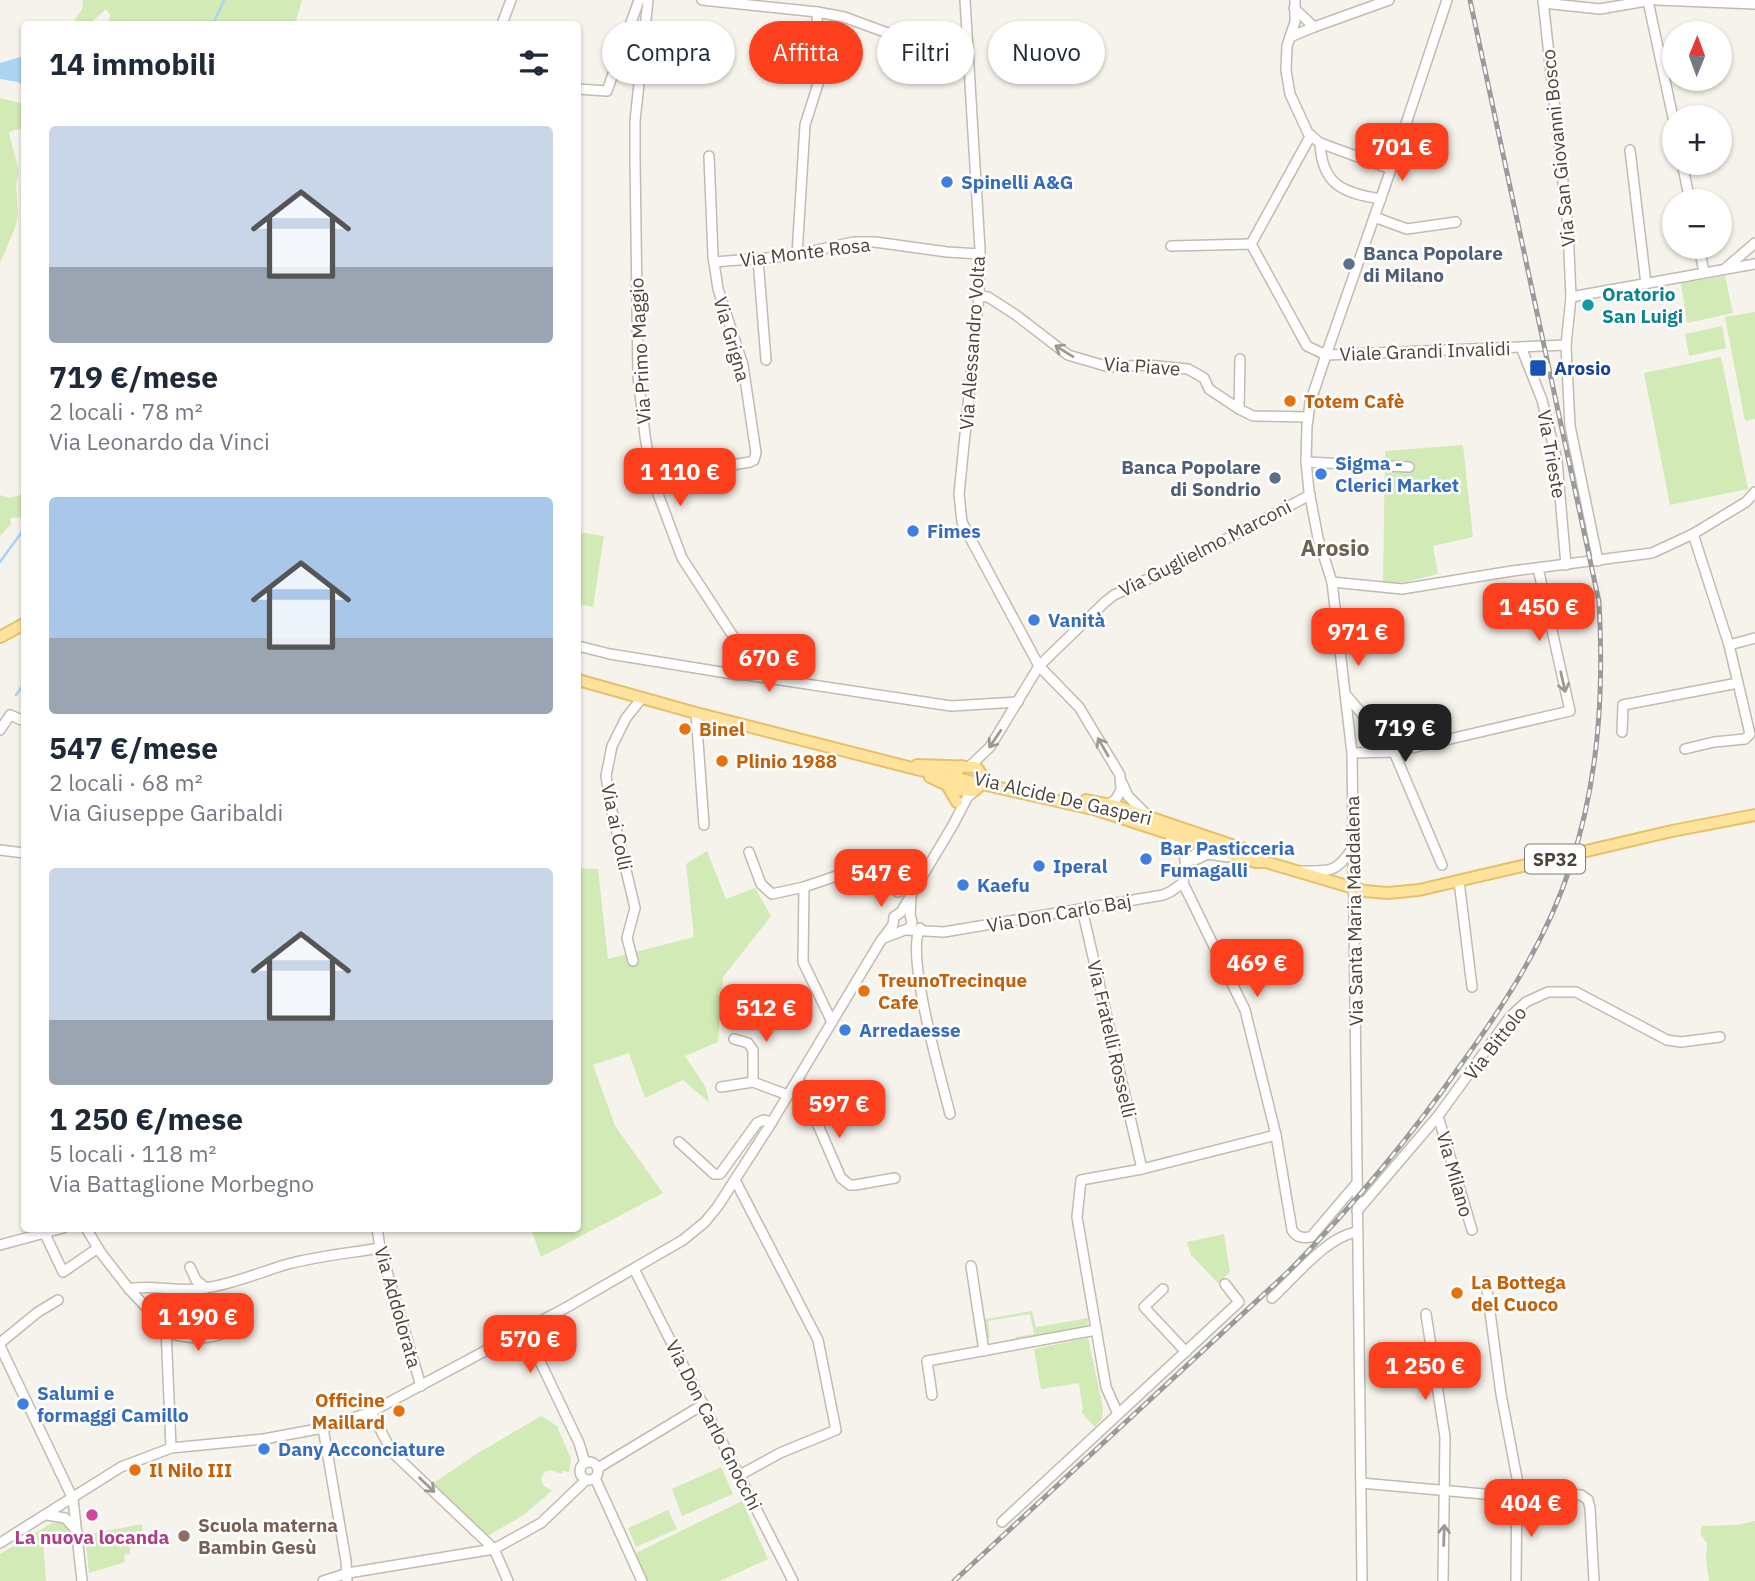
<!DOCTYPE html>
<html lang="it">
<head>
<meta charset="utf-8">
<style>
	:root { --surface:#fff; --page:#f6f6f7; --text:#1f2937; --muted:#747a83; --accent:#fc3f1d }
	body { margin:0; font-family:"IBM Plex Sans",sans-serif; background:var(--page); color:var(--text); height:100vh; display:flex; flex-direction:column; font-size:26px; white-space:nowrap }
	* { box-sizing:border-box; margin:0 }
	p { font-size:23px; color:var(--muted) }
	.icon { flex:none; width:38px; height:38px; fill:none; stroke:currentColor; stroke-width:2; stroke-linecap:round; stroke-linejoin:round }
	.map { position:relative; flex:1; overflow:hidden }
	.drawer { position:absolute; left:21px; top:21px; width:560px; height:1211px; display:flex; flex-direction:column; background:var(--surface); border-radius:7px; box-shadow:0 2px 5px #0004 }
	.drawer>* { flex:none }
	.guide { position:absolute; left:602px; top:21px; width:665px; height:63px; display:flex; gap:14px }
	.needle { width:46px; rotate:1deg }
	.controls { position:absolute; left:1662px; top:21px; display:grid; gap:14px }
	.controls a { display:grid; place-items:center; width:70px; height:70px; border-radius:50%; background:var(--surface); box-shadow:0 2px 5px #0004; font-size:35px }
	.price { position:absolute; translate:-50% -60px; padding:0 16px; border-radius:14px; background:var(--accent); color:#fff; font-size:23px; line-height:46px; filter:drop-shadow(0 2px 4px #0008) }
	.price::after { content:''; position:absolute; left:50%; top:42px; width:21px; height:16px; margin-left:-10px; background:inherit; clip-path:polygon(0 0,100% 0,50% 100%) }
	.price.active { background:#222; color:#fff }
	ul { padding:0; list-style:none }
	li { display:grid; align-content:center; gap:14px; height:371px; padding:0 28px }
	li span { display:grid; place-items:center; height:217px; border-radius:7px; color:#555 }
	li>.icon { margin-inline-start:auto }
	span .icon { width:126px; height:126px; fill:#fffc; stroke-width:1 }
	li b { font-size:30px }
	h2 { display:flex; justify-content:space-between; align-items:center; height:84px; padding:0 28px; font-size:30px }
	.tag { padding:0 24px; border-radius:32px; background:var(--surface); box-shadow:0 2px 5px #0004; font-size:24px; line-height:63px }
	.tag.active { background:var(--accent); color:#fff }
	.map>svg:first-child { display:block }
</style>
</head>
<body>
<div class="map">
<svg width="1755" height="1581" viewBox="0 0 1755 1581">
	<rect width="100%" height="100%" fill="#f6f3ec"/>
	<g fill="#d2eab5">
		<polygon points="83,0 302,0 295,24 108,24 110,15 106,9 89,24 72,24 82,9"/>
		<polygon points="0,98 24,104 24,129 14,130 9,133 19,171 16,185 18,215 15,228 0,263"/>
		<polygon points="1725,276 1733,313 1687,323 1681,283"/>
		<polygon points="1755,312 1755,419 1745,421 1725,317"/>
		<polygon points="1722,326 1726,348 1689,356 1685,334"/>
		<polygon points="1721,357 1748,489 1670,505 1644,373"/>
		<polygon points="1463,445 1473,537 1433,546 1438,574 1383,587 1385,451"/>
		<polygon points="24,494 24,517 10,518 11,524 0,536 0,495 9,498"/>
		<polygon points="578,532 604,536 593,607 578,604"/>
		<polygon points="707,851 726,899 755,888 771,916 723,977 718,1042 685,1056 706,1088 709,1102 683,1080 645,1098 629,1053 593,1065 615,1126 663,1193 541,1257 531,1229 578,1228 578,868 598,869 608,959 694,937 686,864"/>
		<polygon points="1224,1234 1230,1272 1218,1283 1191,1255 1187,1242"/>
		<polygon points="1032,1311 1036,1327 1088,1318 1087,1328 1017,1340 1016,1337 1034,1334 1030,1314 988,1321 990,1338 988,1338 985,1319"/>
		<polygon points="1088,1338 1103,1408 1102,1418 1095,1427 1081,1412 1083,1410 1079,1383 1041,1389 1034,1349"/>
		<polygon points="541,1416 557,1426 571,1459 569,1472 563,1471 562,1474 550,1470 544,1472 541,1480 543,1485 552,1491 522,1516 486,1537 432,1484 478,1453"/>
		<polygon points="721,1467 733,1494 682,1516 672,1489"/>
		<polygon points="742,1501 768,1559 720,1581 647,1581 636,1553"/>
		<polygon points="668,1510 677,1529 636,1547 628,1528"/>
		<polygon points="1755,1521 1755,1581 1709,1581 1706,1558 1707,1543 1700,1534 1702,1526 1737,1525"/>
		<polygon points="52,1523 66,1523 73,1538 43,1540 46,1581 0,1581 0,1554"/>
		<polygon points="142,1524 143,1547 130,1547 130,1554 124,1555 125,1562 89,1573 85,1535"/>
	</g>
	<polygon fill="#a9d4f2" points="24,56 24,87 18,82 0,79 0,63"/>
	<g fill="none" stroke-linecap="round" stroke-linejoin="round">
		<g stroke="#a9d4f2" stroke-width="2.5">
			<polyline points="213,24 224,0"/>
			<polyline points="0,562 24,529"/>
			<polyline points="16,695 24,684"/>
		</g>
		<defs>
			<g id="minor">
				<polyline points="702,0 817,12 844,17 931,49 968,48"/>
				<polyline points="965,0 980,249 979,296 959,494 962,522 968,534 1039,666 1079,707 1120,775 1121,790 1116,799 1108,805"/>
				<polyline points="1295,0 1295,22 1287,46 1286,70 1290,94 1308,133 1320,143 1391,169"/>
				<polyline points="1543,0 1568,228 1571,297 1566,345 1570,426 1598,561"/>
				<polyline points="1657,0 1755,4"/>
				<polyline points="1648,1 1675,127"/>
				<polyline points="1543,3 1600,9 1652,0"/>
				<polyline points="502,24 511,0"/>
				<polyline points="1314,27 1389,0"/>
				<polyline points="1290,37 1314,27 1294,8"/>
				<polyline points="578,89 607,91 639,0"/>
				<path d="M1320,143c2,42 23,50 61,56"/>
				<polyline points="1630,150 1646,284"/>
				<polyline points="1682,163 1690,201"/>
				<polyline points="1374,217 1407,229 1456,222"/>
				<polyline points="1251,244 1311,135"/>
				<polyline points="1171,246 1251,244 1307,346 1326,355 1566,345"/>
				<polyline points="1699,247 1704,272"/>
				<polyline points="797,255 805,125 818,84 817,12"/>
				<polyline points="758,259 766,360"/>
				<polyline points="714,262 791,256 853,242 875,242 947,252 980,254"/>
				<polyline points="1727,267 1755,243"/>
				<polyline points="979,296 988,297 1016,315 1068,355 1109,367 1147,365 1188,369 1204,378 1209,389 1239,409 1253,416 1308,417"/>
				<polyline points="1571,297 1755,264"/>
				<polyline points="1521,347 1542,400 1557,461 1566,565"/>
				<polyline points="1239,409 1240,359"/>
				<polyline points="1306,462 1409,467"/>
				<polyline points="652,478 750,462 754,460 756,453 743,365 718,289 713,256 709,156"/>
				<polyline points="1332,582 1402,589 1512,571 1652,553 1693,534 1746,502 1755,492"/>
				<polyline points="1729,645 1755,638"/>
				<polyline points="578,646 610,654 739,675 747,675 751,669 746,656 682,558 652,478 645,436 638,376 635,159 635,121 648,0"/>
				<polyline points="747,675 951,706 1018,702"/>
				<polyline points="1347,696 1394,752 1442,865"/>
				<polyline points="696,713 704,825"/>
				<polyline points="0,730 10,715 24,721"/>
				<polyline points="1622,732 1623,705 1738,683 1729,645 1693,534"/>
				<polyline points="1685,749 1714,742 1745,739 1750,734 1738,683"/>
				<polyline points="1352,753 1394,752 1570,711 1538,568"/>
				<polyline points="971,765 990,747 1039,666 1105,602 1114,595 1169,569 1310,495"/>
				<polyline points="1122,783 1128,796 1147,815"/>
				<path d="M1171,838c13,5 13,16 15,29"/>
				<path d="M1210,846c-19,6 -25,18 -27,37l62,127 31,125"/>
				<polyline points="0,850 24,853"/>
				<polyline points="749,852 761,884 772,894 804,887"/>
				<polyline points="1195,860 1208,854 1228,857"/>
				<path d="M1302,871c28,0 34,2 50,-22"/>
				<polyline points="1459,881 1472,987"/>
				<polyline points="1082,909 1142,1169"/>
				<path d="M920,928c-15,27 22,153 30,186"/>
				<polyline points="907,930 944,932 1163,895 1170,892 1183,883"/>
				<polyline points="884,938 910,928 912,922 910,915 911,898"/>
				<polyline points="633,961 627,938 635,908 611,807 606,776 612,746 626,718 642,698"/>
				<path d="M832,1022l-29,-60 1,-75 88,-30h3c4,12 -2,23 3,35"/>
				<polyline points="734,1039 748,1043 753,1050 753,1082"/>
				<polyline points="798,1079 841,1178 850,1185 855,1185 895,1178"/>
				<polyline points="721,1087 753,1082 788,1095"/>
				<polyline points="1438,1116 1472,1230"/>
				<polyline points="679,1142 714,1174 720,1174 757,1123 764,1120 772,1122"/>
				<polyline points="735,1180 818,1340 836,1430 780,1453 740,1475"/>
				<polyline points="1357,1211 1438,1116 1510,1017 1526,1002 1548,992 1576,992 1667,1040 1681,1042 1720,1037"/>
				<polyline points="86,1228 101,1253 129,1289 166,1328 171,1448"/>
				<polyline points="377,1228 380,1248 421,1386"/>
				<polyline points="44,1232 63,1272 98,1248"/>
				<polyline points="0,1245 63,1228"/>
				<polyline points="971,1266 984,1351"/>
				<polyline points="190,1267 196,1280 206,1288"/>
				<polyline points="634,1269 793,1581"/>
				<polyline points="1486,1282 1501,1394 1517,1478 1516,1581"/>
				<path d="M129,1289c23,-5 51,4 76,-1 29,-4 55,-16 83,-24 30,-8 62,-11 92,-16"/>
				<polyline points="1163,1289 1144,1307 1186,1352"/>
				<path d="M1272,1298c22,-20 56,-63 86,-66"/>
				<polyline points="1426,1314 1445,1437 1443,1581"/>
				<polyline points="525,1330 579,1443 585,1463"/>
				<path d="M167,1333c20,5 37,8 57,0"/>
				<polyline points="0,1343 38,1312 58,1300"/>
				<polyline points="0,1346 73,1499 82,1581"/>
				<polyline points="932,1395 927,1361 1096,1330"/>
				<polyline points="371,1412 392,1452 494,1549 508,1581"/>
				<path d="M1118,1414l-12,-27 -29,-170 4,-37 61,-11 134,-34 16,95c5,8 10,8 19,7l46,-54"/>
				<polyline points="323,1428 346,1561 347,1581"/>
				<circle cx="589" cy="1471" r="9"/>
				<polyline points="598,1468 704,1404"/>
				<polyline points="595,1478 642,1581"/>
				<polyline points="1361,1483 1517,1497 1566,1494 1581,1495 1588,1500 1590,1508 1594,1581"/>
				<polyline points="47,1515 65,1518 76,1530"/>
				<polyline points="1002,1522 1239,1302 1225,1284"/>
				<polyline points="0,1543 121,1467 171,1448 264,1439 323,1428 371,1412 569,1306 683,1240 705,1222 718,1206 770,1125 880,942 893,925 894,917 901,912 953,825 967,798 974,791"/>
				<polyline points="323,1581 348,1573 494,1549 541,1523 586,1480"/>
				<polyline points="1362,1581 1352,753 1332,582 1318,538 1309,491 1306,462 1307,426 1310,403 1326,355 1391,169 1447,0"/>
			</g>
			<g id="major">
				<polyline points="0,637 24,624"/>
				<polyline points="578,680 696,713 916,769 1097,810 1256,862 1266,862 1364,891 1388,893 1419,890 1672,831 1755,815"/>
				<path d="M917,765l59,2c8,8 8,17 -2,24l-13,-1 -6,-7 1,-11 6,-6"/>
				<polyline points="930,777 947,785 957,802"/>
				<polyline points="1086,800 1116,806 1249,851 1258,854 1266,862"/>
			</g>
		</defs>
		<use href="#minor" stroke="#c2bbae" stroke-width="12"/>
		<use href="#major" stroke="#e6c16a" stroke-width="14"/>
		<use href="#minor" stroke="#fff" stroke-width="9"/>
		<use href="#major" stroke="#ffe39c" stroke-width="10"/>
		<defs>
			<path id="rail" d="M954,1581l335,-310c64,-65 121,-133 173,-208 45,-62 86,-126 109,-199 28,-86 33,-173 28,-262l-129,-602"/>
		</defs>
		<use href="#rail" stroke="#9a9a9a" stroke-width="5"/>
		<use href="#rail" stroke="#fff" stroke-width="2.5" stroke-dasharray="8" stroke-linecap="butt"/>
	</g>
	<defs><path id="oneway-shaft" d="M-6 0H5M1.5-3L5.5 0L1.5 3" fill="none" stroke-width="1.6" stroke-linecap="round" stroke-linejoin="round" transform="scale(1.75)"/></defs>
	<g stroke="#9c9892">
		<use href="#oneway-shaft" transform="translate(1064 351) rotate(-148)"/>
		<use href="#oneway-shaft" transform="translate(1563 682) rotate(77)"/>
		<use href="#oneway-shaft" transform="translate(995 739) rotate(124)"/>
		<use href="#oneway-shaft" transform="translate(1103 747) rotate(-120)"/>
		<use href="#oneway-shaft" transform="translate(427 1485) rotate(44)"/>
		<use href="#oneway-shaft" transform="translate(1444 1535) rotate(-88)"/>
	</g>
	<g fill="#3f7fe0" stroke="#fff" stroke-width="2.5">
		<circle cx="947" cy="182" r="7"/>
		<circle cx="1321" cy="474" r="7"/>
		<circle cx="913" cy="531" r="7"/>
		<circle cx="1034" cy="620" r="7"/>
		<circle cx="1146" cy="859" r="7"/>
		<circle cx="1039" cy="866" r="7"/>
		<circle cx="963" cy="885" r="7"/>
		<circle cx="845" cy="1030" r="7"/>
		<circle cx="23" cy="1404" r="7"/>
		<circle cx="264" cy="1449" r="7"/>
	</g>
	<g fill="#5c6f8a" stroke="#fff" stroke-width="2.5">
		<circle cx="1349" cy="264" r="7"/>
		<circle cx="1275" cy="478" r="7"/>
	</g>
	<circle fill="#0f9aa8" stroke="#fff" stroke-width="2.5" cx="1588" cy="305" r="7"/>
	<rect fill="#1a4fb4" stroke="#fff" stroke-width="2.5" x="1529" y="359" width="18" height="18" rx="3.5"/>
	<g fill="#e8710a" stroke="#fff" stroke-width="2.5">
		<circle cx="1290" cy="401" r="7"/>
		<circle cx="685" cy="729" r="7"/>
		<circle cx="722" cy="761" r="7"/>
		<circle cx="864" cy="991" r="7"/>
		<circle cx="1457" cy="1293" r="7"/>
		<circle cx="399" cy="1411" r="7"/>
		<circle cx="135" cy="1470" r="7"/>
	</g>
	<circle fill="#d1479c" stroke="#fff" stroke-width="2.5" cx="92" cy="1515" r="7"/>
	<circle fill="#8d6e63" stroke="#fff" stroke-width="2.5" cx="184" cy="1536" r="7"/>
	<g text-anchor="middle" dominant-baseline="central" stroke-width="5" stroke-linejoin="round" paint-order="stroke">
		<rect fill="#fff" stroke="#817c74" stroke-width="2" x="1525" y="844.5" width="60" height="29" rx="5"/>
		<g font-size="18" font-weight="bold" fill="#4b4439">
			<text x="1555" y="859">SP32</text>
		</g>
		<g font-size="19" fill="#4b4439" stroke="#fff">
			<text transform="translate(1558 148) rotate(-96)">Via San Giovanni Bosco</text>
			<text transform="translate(805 252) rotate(-7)">Via Monte Rosa</text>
			<text transform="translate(732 339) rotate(74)">Via Grigna</text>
			<text transform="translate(972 343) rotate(-86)">Via Alessandro Volta</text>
			<text transform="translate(640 351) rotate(-93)">Via Primo Maggio</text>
			<text transform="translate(1425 351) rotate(-2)">Viale Grandi Invalidi</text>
			<text transform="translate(1142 366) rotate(4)">Via Piave</text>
			<text transform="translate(1552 454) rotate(80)">Via Trieste</text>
			<text transform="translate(1205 548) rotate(-27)">Via Guglielmo Marconi</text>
			<text transform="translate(1063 798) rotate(13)">Via Alcide De Gasperi</text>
			<text transform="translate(617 827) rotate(78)">Via ai Colli</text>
			<text transform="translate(1354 911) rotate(-91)">Via Santa Maria Maddalena</text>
			<text transform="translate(1059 913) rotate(-10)">Via Don Carlo Baj</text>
			<text transform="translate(1112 1039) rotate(77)">Via Fratelli Rosselli</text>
			<text transform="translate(1495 1043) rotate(-52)">Via Bittolo</text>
			<text transform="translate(1455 1174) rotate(74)">Via Milano</text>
			<text transform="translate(398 1307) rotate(74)">Via Addolorata</text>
			<text transform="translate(714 1425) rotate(63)">Via Don Carlo Gnocchi</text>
		</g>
		<g font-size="19" font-weight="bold" fill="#366cbe" stroke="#fff" text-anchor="start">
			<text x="961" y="182">Spinelli A&amp;G</text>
			<text x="1335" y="463">Sigma -<tspan x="1335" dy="22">Clerici Market</tspan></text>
			<text x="927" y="531">Fimes</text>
			<text x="1048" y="620">Vanità</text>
			<text x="1160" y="848">Bar Pasticceria<tspan x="1160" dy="22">Fumagalli</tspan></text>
			<text x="1053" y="866">Iperal</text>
			<text x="977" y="885">Kaefu</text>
			<text x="859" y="1030">Arredaesse</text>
			<text x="37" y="1393">Salumi e<tspan x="37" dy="22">formaggi Camillo</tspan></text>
			<text x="278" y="1449">Dany Acconciature</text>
		</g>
		<g font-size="19" font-weight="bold" fill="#4e5e75" stroke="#fff" text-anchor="start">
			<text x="1363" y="253">Banca Popolare<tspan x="1363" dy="22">di Milano</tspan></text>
			<text x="1261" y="467" text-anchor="end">Banca Popolare<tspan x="1261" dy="22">di Sondrio</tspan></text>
		</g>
		<g font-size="19" font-weight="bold" fill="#0d838f" stroke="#fff" text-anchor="start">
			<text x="1602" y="294">Oratorio<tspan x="1602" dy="22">San Luigi</tspan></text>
		</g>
		<g font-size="19" font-weight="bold" fill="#164399" stroke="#fff" text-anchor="start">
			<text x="1554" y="368">Arosio</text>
		</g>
		<g font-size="19" font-weight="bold" fill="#c56008" stroke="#fff" text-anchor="start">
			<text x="1304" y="401">Totem Cafè</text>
			<text x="699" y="729">Binel</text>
			<text x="736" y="761">Plinio 1988</text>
			<text x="878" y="980">TreunoTrecinque<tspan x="878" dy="22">Cafe</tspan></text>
			<text x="1471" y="1282">La Bottega<tspan x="1471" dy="22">del Cuoco</tspan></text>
			<text x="385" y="1400" text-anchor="end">Officine<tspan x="385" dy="22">Maillard</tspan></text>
			<text x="149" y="1470">Il Nilo III</text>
		</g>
		<g font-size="19" font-weight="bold" fill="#785e54" stroke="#fff" text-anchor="start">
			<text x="198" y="1525">Scuola materna<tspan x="198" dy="22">Bambin Gesù</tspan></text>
		</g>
		<g font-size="19" font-weight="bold" fill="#b23c85" stroke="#fff">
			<text x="92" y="1537">La nuova locanda</text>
		</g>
		<g font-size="23" font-weight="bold" fill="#6e6250" stroke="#fff">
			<text x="1335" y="547">Arosio</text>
		</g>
	</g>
</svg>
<div class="controls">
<a><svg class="needle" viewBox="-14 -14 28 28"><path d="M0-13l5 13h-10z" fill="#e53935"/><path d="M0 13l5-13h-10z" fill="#747a83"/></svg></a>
<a>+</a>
<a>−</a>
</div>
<b class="price" style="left:1402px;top:183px">701 €</b>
<b class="price" style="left:680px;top:508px">1 110 €</b>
<b class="price" style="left:1539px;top:643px">1 450 €</b>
<b class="price" style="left:1358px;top:668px">971 €</b>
<b class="price" style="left:769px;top:694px">670 €</b>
<b class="price active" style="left:1405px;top:764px">719 €</b>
<b class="price" style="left:881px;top:909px">547 €</b>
<b class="price" style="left:1257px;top:999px">469 €</b>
<b class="price" style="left:766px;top:1044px">512 €</b>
<b class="price" style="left:839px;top:1140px">597 €</b>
<b class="price" style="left:198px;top:1353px">1 190 €</b>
<b class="price" style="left:530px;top:1375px">570 €</b>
<b class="price" style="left:1425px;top:1402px">1 250 €</b>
<b class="price" style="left:1531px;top:1539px">404 €</b>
<div class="guide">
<a class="tag">Compra</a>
<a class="tag active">Affitta</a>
<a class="tag">Filtri</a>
<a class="tag">Nuovo</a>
</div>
<section class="drawer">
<h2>14 immobili<svg class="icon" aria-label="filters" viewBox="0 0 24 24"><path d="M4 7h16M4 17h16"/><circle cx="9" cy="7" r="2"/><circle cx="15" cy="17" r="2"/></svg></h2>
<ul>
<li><span style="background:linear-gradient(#c9d6e8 65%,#9aa5b1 0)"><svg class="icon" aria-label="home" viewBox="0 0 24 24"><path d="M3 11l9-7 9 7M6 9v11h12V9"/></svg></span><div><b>719 €/mese</b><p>2 locali · 78 m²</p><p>Via Leonardo da Vinci</p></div></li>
<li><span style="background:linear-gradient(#a9c7e8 65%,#9aa5b1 0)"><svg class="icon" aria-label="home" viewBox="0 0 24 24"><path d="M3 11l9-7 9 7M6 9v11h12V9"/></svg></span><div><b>547 €/mese</b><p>2 locali · 68 m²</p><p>Via Giuseppe Garibaldi</p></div></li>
<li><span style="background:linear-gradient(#c9d6e8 70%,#9aa5b1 0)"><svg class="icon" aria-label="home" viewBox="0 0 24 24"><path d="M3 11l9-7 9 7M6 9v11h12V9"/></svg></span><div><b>1 250 €/mese</b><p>5 locali · 118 m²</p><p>Via Battaglione Morbegno</p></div></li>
</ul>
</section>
</div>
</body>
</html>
